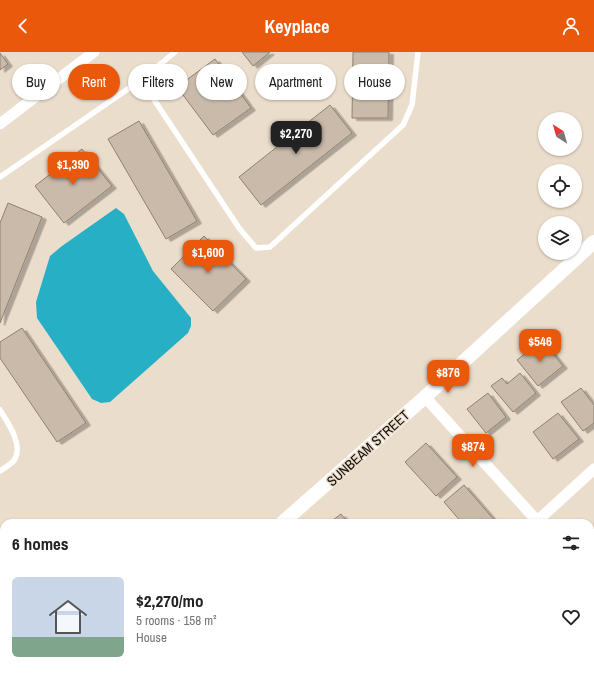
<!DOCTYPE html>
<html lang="en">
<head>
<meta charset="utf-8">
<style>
	:root { --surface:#fff; --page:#f2f2f2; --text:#222; --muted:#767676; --accent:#ea580c }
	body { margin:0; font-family:"Archivo Narrow",sans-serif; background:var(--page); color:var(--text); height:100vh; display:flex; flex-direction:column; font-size:15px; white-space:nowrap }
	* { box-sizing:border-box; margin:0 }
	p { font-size:13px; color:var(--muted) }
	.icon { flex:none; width:22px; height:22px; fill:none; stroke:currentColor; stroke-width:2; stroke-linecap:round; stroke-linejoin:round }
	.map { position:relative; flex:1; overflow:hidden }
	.sheet { position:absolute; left:0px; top:467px; width:594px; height:156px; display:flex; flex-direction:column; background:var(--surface); border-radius:12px 12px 0 0; box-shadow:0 1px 3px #0004 }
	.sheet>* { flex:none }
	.banner { position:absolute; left:12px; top:12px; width:570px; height:36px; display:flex; gap:8px }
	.needle { width:26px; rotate:323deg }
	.tools { position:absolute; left:538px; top:60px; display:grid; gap:8px }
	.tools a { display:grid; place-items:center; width:44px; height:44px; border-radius:50%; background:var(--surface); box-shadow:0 1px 3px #0004; font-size:20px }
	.price { position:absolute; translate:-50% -34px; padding:0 9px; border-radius:8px; background:var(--accent); color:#fff; font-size:13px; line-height:26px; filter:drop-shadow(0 1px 2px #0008) }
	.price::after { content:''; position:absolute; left:50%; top:24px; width:12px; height:9px; margin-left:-6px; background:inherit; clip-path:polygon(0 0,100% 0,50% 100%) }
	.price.on { background:#222; color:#fff }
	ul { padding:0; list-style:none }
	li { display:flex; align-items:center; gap:12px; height:100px; padding:0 12px }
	li span { display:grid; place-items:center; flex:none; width:112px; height:80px; border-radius:6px; color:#555 }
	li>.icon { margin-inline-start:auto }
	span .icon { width:48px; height:48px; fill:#fffc; stroke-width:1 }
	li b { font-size:17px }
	h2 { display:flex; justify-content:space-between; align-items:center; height:48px; padding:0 12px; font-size:17px }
	.tag { padding:0 14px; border-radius:18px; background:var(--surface); box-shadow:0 1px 3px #0004; font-size:14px; line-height:36px }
	.tag.on { background:var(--accent); color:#fff }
	header { display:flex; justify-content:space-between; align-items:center; height:52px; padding:0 12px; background:var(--accent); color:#fff; font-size:18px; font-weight:700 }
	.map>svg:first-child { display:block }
</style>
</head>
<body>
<header><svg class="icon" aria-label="back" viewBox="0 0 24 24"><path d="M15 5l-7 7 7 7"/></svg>Keyplace<svg class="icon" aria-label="person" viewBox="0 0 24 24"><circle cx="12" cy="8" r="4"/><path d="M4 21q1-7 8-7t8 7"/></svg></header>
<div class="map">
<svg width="594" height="623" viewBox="0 0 594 623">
	<defs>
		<filter id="shadow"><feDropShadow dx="4.5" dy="2.5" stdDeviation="0" flood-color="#0004"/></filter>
	</defs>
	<rect width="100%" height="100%" fill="#ebddcb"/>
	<polygon fill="#27b0c5" points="116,156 124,162 153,219 191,266 191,274 188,281 110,350 101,351 92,347 37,266 36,250 50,204 62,194"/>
	<g fill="#c9baa9" stroke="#8f8171" filter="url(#shadow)">
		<polygon points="242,0 270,0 253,14"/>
		<polygon points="353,0 389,0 388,66 352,66"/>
		<polygon points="0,1 8,12 0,18"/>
		<polygon points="215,7 251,56 213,83 177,35"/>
		<polygon points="330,53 352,81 261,153 239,125"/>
		<polygon points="139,69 197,169 166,187 108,87"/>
		<polygon points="82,97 112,134 64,171 35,134"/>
		<polygon points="8,151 42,165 0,271 0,171"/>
		<polygon points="204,184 246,227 213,259 171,217"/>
		<polygon points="22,276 86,371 57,390 0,306 0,290"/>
		<polygon points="542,288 563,314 538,334 517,308"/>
		<polygon points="520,321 536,341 513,360 491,334 502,326 507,332"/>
		<polygon points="581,336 594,353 594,371 583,379 561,350"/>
		<polygon points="488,341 506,365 486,381 467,357"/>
		<polygon points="558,361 579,387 553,407 533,380"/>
		<polygon points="426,391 457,425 436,444 405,410"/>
		<polygon points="464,433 496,470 495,471 462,471 444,450"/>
		<polygon points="341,462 348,471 329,471"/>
	</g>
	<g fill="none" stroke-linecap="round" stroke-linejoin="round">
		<g stroke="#fff" stroke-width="5.5">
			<polyline points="141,28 239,176 256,196 270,195 403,73 412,53 418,0"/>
			<polyline points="0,125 141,28 175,0"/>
			<path d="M0,358c8,13 23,34 15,49 -3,5 -11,9 -15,12"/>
		</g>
		<g stroke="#fff" stroke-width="11">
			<polyline points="0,72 94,0"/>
			<polyline points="425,345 539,471"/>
			<polyline points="535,471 594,417"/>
			<polyline points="590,527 594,532"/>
		</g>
		<g stroke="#fff" stroke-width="14">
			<polyline points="282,471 425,345 594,190"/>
			<polyline points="91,623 96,619"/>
		</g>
	</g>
	<g text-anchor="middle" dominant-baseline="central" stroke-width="3" stroke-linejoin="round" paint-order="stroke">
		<g font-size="14" fill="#120d07" stroke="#ebddcb">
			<text transform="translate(368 396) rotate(-42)">SUNBEAM STREET</text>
		</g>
	</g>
</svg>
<div class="tools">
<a><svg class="needle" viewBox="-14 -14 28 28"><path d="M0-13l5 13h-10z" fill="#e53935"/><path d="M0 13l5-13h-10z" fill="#767676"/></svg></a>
<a><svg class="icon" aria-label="locate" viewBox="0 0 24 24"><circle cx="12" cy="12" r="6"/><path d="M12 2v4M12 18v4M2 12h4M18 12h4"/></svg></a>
<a><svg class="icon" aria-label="layers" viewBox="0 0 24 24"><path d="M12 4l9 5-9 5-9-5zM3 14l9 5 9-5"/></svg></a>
</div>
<b class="price on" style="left:296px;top:103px">$2,270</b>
<b class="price" style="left:73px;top:134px">$1,390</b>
<b class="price" style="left:208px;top:222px">$1,600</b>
<b class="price" style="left:540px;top:311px">$546</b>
<b class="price" style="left:448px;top:342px">$876</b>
<b class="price" style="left:473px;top:416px">$874</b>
<div class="banner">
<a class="tag">Buy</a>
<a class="tag on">Rent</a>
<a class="tag">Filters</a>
<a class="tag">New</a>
<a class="tag">Apartment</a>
<a class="tag">House</a>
</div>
<section class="sheet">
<h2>6 homes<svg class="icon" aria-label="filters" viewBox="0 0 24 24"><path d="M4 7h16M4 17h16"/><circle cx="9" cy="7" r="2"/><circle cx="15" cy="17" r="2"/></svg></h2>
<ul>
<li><span style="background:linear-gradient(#c9d6e8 75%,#7fa58c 0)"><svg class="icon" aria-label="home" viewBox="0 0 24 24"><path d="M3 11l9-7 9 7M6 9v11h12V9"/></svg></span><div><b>$2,270/mo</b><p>5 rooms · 158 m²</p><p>House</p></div><svg class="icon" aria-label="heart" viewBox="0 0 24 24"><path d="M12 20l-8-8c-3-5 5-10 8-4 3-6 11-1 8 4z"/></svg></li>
</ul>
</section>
</div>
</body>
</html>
